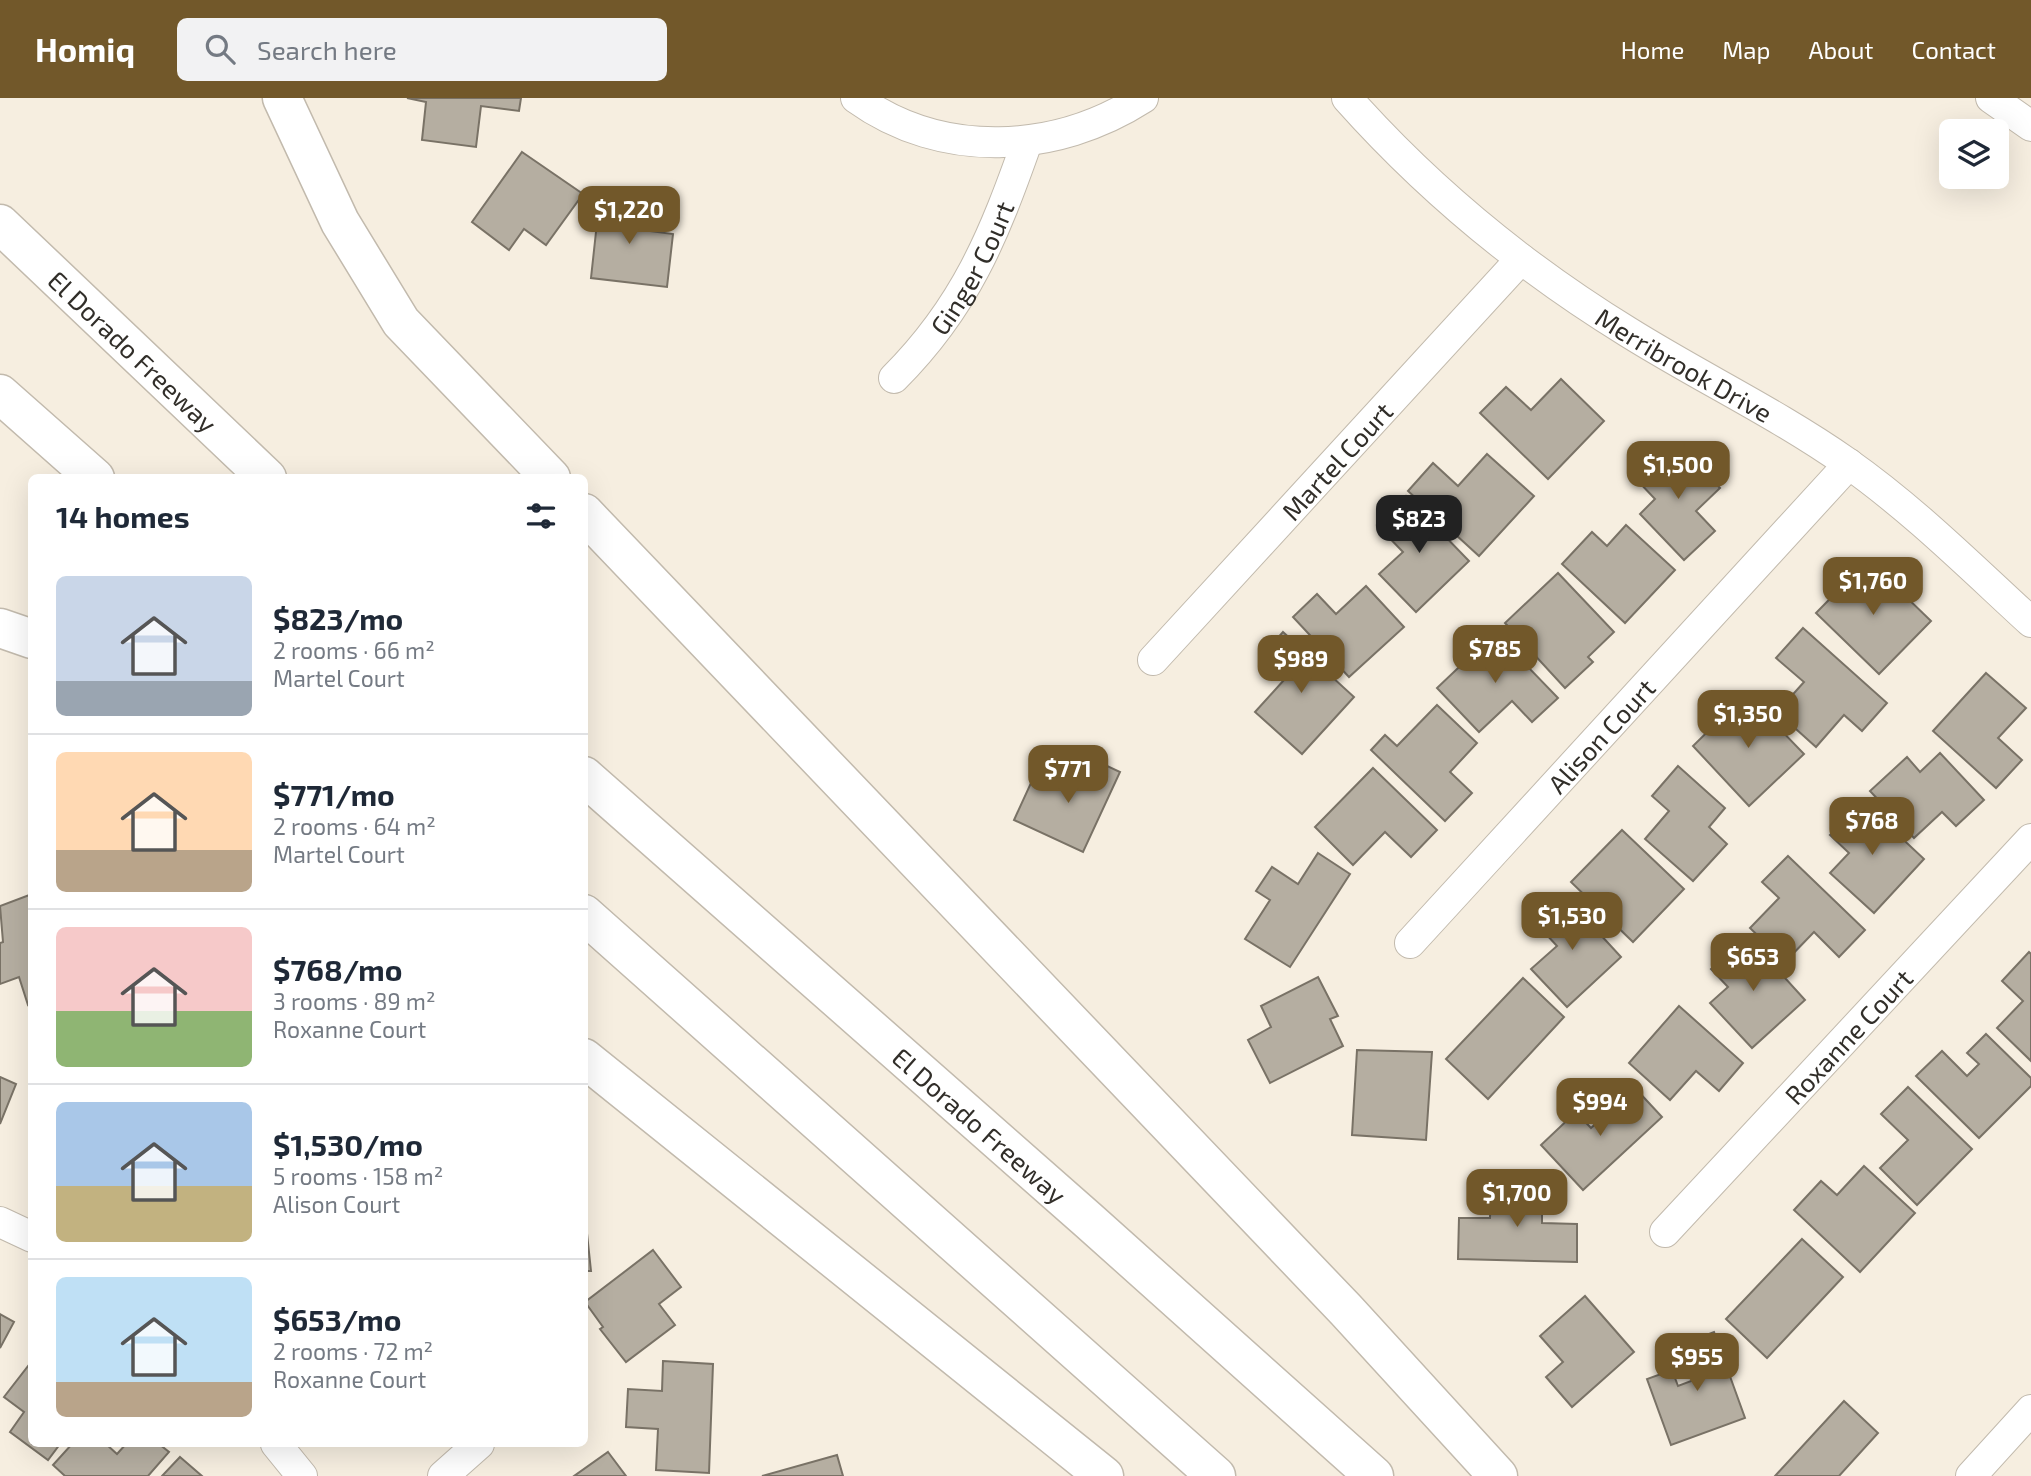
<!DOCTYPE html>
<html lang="en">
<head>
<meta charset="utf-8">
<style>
	:root { --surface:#fff; --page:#f2f2f3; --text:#1f2937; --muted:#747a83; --line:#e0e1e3; --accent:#72582a }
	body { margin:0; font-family:"Exo 2",sans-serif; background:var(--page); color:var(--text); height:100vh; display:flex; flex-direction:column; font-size:26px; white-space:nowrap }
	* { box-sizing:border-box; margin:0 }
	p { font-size:23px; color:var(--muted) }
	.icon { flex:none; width:38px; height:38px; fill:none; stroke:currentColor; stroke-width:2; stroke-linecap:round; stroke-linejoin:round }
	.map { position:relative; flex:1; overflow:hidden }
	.drawer { position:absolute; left:28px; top:376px; width:560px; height:973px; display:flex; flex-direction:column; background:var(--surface); border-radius:10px; box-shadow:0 7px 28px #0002 }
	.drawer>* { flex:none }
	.controls { position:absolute; left:1939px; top:21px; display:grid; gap:14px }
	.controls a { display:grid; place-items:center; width:70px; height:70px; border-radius:10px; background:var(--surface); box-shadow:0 7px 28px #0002; font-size:35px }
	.price { position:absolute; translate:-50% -60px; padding:0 16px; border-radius:14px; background:var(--accent); color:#fff; font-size:23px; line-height:46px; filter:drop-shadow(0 2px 4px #0008) }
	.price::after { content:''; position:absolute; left:50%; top:42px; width:21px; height:16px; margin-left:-10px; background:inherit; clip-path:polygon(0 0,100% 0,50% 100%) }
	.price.on { background:#222; color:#fff }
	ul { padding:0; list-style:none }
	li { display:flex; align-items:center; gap:21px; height:175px; padding:0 28px }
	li+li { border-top:2px solid var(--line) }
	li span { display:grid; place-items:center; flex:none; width:196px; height:140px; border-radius:10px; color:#555 }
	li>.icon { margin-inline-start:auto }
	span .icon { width:84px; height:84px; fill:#fffc; stroke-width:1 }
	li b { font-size:30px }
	h2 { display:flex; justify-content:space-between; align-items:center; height:84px; padding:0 28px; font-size:30px }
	header { display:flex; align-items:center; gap:42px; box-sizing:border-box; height:98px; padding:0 35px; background:var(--accent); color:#fff }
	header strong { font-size:33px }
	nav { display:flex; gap:38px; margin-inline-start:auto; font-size:24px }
	.search { width:490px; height:63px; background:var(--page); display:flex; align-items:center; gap:18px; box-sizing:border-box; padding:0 24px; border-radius:10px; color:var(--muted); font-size:26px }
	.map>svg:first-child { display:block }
</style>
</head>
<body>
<header>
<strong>Homiq</strong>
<div class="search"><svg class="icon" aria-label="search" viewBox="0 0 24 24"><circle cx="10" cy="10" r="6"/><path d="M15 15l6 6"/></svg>Search here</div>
<nav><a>Home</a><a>Map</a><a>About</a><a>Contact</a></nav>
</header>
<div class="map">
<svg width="2031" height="1378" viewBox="0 0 2031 1378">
	<rect width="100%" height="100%" fill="#f6eee0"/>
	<g fill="#b5aea1" stroke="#797266" stroke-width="2">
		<polygon points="407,0 521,0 519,13 481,8 476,49 422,42 426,4"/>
		<polygon points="522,54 583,96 546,147 524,131 509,152 472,124"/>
		<polygon points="600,97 637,101 634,131 673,136 667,189 591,180"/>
		<polygon points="1561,281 1604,323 1548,381 1480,315 1506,289 1531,312"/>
		<polygon points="1676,345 1720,390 1696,413 1715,433 1684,462 1640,416 1655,401 1637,382"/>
		<polygon points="1487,356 1534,398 1479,458 1408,393 1433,365 1458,388"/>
		<polygon points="1406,398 1469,463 1416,514 1379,476 1403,454 1377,427"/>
		<polygon points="1626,427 1675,472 1625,525 1562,466 1592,434 1607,448"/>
		<polygon points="1868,462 1931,523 1879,576 1816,515"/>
		<polygon points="1558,475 1614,534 1588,559 1593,564 1565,590 1505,525"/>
		<polygon points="1366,488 1404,529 1349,579 1293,519 1317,496 1336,516"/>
		<polygon points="1803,530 1887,605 1862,633 1844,617 1816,649 1777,614 1804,584 1776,560"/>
		<polygon points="1283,534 1354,599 1302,656 1255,614 1284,582 1260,560"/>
		<polygon points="1495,535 1558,600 1532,624 1512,603 1479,634 1437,590"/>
		<polygon points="1986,575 2026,610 1998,640 2022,662 1996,690 1933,633"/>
		<polygon points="1746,596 1804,656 1749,708 1693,648"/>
		<polygon points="1437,607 1477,645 1450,674 1472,695 1445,723 1371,652 1385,637 1397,648"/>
		<polygon points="1940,655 1984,702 1956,728 1942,714 1914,740 1870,693 1907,659 1920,674"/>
		<polygon points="1088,659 1120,674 1083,754 1014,722 1036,674 1073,691"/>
		<polygon points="1678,668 1725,710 1709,729 1727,746 1693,783 1645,741 1669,713 1652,698"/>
		<polygon points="1373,670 1437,732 1411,759 1385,734 1353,767 1315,729"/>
		<polygon points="1862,703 1924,761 1874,815 1830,775 1849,755 1830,737"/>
		<polygon points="1622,732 1684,791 1633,844 1571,784"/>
		<polygon points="1318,755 1350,776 1290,869 1245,841 1270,802 1256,793 1272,769 1298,786"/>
		<polygon points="1788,758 1865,832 1839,859 1814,834 1785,864 1750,830 1779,800 1762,784"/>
		<polygon points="32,796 32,905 28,907 19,879 0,886 0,845 3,844 0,808"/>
		<polygon points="1563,796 1621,859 1567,909 1531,871 1557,848 1534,823"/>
		<polygon points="1747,838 1805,902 1752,950 1710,905 1728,889 1711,871"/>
		<polygon points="2029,854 2031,856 2031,963 1997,930 2023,903 2002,883"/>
		<polygon points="1318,879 1338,918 1330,921 1343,948 1270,985 1248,942 1271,929 1261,908"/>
		<polygon points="1523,880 1564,919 1488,1001 1446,961"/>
		<polygon points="1679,908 1743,965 1719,993 1696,973 1670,1002 1629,965"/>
		<polygon points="1986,936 2031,980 2031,988 1979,1040 1916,978 1942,953 1967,978 1979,966 1967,955"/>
		<polygon points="1357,952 1432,954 1426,1042 1352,1037"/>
		<polygon points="0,979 16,986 0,1026"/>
		<polygon points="1908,989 1972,1051 1917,1107 1880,1070 1908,1042 1881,1016"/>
		<polygon points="1635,990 1662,1019 1583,1092 1541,1047 1576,1014 1591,1030"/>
		<polygon points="1864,1068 1915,1115 1860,1174 1794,1112 1821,1083 1837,1097"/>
		<polygon points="1491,1083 1542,1084 1542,1125 1577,1126 1577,1164 1458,1161 1459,1120 1490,1120"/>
		<polygon points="584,1107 591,1173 584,1173"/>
		<polygon points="1802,1141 1843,1179 1767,1260 1726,1221"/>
		<polygon points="653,1152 681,1189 659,1206 675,1227 626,1264 600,1231 603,1229 585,1204"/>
		<polygon points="1585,1198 1634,1254 1572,1309 1546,1279 1563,1264 1540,1238"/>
		<polygon points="0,1216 14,1224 0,1250"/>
		<polygon points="1714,1234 1745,1320 1671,1347 1647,1281 1672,1272 1678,1288 1694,1282 1680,1247"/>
		<polygon points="32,1263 32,1346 60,1346 48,1362 10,1334 24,1314 4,1299"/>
		<polygon points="663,1263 713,1266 709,1375 656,1372 658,1331 626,1329 628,1291 662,1293"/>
		<polygon points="1844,1303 1878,1335 1839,1378 1775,1378"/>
		<polygon points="72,1346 106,1346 117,1356 126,1346 159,1346 169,1354 148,1378 65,1378 53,1367"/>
		<polygon points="608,1354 626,1378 574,1378"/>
		<polygon points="837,1357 843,1378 762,1378"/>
		<polygon points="180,1359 202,1378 162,1378"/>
	</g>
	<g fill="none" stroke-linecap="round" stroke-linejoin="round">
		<defs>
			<g id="minor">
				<path d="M856,0c86,62 200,56 287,0"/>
				<path id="s1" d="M1347,0c81,91 177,170 281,234 72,45 148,81 218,130 67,47 125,105 185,160"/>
				<polyline points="1991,0 2031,28"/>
				<path id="s2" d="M894,280c72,-72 100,-143 133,-236"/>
				<path id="s3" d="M1153,562l368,-401"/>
				<path id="s4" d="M1410,845l439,-479"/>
				<polyline points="0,1124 32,1139"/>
				<path id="s5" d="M1665,1134l366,-393"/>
				<polyline points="276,1346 302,1378"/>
				<polyline points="443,1378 479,1346"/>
				<polyline points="1971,1378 2031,1312"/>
			</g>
			<g id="motorway">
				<polyline points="282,0 340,124 401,224 551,380"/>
				<path id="s6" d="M0,126l267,254"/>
				<polyline points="0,296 95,380"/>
				<polyline points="584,415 1346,1212 1498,1378"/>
				<polyline points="0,530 32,541"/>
				<path id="s7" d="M584,678l504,444 286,256"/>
				<polyline points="584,816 1216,1378"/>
				<polyline points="584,960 1104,1378"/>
			</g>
		</defs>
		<use href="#minor" stroke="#c2baad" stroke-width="32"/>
		<use href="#motorway" stroke="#c2baad" stroke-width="41"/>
		<use href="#minor" stroke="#fff" stroke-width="30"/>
		<use href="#motorway" stroke="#fff" stroke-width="38"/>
	</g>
	<g text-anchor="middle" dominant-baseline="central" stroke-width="6" stroke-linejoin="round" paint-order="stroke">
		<g font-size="26" fill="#312e29" stroke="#f6eee0">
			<text stroke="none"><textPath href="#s2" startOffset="136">Ginger Court</textPath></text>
			<text stroke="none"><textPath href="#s6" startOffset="184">El Dorado Freeway</textPath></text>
			<text stroke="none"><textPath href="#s1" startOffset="432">Merribrook Drive</textPath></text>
			<text stroke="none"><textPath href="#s3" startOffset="271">Martel Court</textPath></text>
			<text stroke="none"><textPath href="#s4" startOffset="282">Alison Court</textPath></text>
			<text stroke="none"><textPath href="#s5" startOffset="268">Roxanne Court</textPath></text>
			<text stroke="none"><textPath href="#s7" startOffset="528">El Dorado Freeway</textPath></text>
		</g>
	</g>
</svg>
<div class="controls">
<a><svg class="icon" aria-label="layers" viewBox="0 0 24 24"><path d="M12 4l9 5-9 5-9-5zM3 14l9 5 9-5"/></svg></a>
</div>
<b class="price" style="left:629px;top:148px">$1,220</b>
<b class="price" style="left:1678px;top:403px">$1,500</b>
<b class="price on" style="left:1419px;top:457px">$823</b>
<b class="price" style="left:1873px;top:519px">$1,760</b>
<b class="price" style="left:1495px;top:587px">$785</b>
<b class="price" style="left:1301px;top:597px">$989</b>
<b class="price" style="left:1748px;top:652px">$1,350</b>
<b class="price" style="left:1068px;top:707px">$771</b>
<b class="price" style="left:1872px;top:759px">$768</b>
<b class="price" style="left:1572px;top:854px">$1,530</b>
<b class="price" style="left:1753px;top:895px">$653</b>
<b class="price" style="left:1600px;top:1040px">$994</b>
<b class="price" style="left:1517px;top:1131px">$1,700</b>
<b class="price" style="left:1697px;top:1295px">$955</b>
<section class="drawer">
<h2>14 homes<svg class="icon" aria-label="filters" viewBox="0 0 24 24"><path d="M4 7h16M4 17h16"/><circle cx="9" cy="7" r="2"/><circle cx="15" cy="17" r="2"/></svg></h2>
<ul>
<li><span style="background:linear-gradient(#c9d6e8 75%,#9aa5b1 0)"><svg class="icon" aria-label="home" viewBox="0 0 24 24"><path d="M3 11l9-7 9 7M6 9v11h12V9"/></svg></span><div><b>$823/mo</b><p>2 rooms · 66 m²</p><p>Martel Court</p></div></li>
<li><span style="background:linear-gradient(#ffd9b3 70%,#b9a48a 0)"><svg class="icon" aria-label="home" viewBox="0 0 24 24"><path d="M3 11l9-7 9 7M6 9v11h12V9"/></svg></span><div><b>$771/mo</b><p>2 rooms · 64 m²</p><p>Martel Court</p></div></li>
<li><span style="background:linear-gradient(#f6c9c9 60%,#8fb573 0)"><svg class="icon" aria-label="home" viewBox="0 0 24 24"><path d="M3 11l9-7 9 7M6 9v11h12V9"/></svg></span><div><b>$768/mo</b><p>3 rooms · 89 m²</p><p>Roxanne Court</p></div></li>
<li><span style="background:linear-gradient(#a9c7e8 60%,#c2b280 0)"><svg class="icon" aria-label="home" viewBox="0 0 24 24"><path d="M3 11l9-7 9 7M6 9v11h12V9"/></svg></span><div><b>$1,530/mo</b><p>5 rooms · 158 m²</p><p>Alison Court</p></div></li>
<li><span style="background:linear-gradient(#bfe0f5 75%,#b9a48a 0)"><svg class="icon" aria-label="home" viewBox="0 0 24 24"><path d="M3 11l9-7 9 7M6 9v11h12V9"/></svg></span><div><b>$653/mo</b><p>2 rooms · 72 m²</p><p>Roxanne Court</p></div></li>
</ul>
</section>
</div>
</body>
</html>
